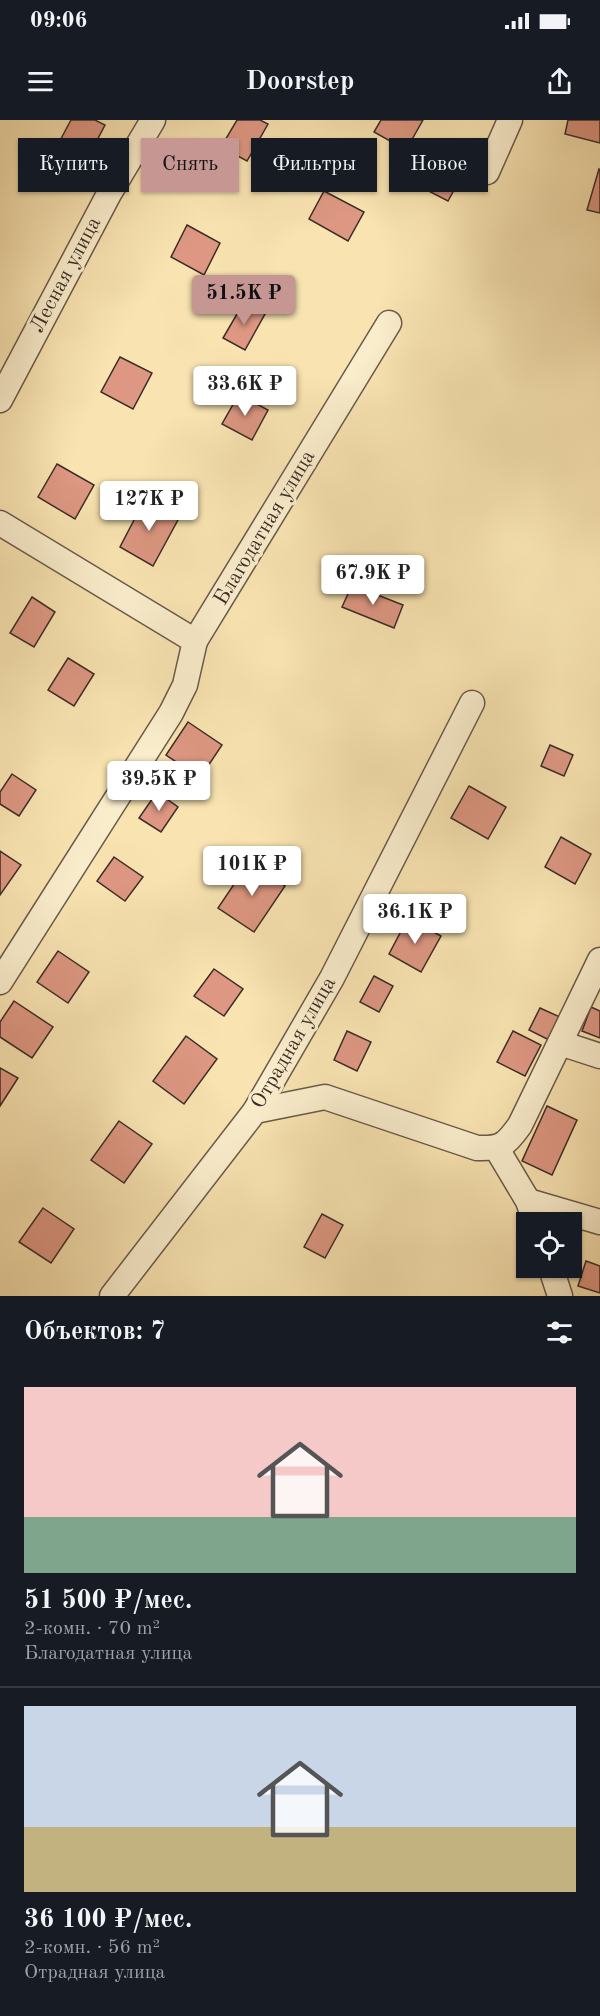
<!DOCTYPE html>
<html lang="ru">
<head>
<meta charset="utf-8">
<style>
	:root { --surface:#171b24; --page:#20242c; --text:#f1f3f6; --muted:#9ea1a6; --line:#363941; --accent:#c59692 }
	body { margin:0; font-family:"Old Standard TT",serif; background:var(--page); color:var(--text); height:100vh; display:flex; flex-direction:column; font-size:22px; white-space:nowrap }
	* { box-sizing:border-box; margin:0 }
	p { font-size:20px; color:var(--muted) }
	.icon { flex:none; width:33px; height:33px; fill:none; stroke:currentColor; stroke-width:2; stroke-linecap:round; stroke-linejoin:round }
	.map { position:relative; height:1176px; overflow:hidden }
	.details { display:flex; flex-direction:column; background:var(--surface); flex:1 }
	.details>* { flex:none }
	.guide { position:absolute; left:18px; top:18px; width:564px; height:54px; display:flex; gap:12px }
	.tools { position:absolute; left:516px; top:1092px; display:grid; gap:12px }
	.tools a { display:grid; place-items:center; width:66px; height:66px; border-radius:0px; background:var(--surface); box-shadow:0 2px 4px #0004; font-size:30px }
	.price { position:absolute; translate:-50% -51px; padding:0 14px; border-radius:6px; background:#fff; color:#222; font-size:20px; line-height:39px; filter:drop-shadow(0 2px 3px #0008) }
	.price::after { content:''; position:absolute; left:50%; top:36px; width:18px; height:14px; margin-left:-9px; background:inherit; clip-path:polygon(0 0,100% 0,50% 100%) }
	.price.active { background:var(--accent); color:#111 }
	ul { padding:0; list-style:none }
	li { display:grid; align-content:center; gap:12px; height:318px; padding:0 24px }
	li+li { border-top:2px solid var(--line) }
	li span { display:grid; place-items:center; height:186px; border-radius:0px; color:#555 }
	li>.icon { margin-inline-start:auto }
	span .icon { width:108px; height:108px; fill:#fffc; stroke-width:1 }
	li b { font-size:26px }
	h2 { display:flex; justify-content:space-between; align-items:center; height:72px; padding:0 24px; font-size:26px }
	.pill { padding:0 21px; border-radius:0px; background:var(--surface); box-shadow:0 2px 4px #0004; font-size:21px; line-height:54px }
	.pill.active { background:var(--accent); color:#111 }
	.status { display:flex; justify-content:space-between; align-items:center; height:42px; padding:0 30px; background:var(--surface); direction:ltr }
	.status svg { height:16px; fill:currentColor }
	header { display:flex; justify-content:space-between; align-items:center; height:78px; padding:0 24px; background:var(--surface); font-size:27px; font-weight:600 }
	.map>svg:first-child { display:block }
</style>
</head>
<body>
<div class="status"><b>09:06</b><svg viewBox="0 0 49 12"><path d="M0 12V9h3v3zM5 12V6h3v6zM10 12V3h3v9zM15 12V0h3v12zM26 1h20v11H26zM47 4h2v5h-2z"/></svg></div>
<header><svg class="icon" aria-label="menu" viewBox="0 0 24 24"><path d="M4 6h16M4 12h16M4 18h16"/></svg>Doorstep<svg class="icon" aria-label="share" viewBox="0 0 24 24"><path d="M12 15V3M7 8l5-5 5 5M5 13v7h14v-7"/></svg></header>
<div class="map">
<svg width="600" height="1176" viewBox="0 0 600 1176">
	<rect width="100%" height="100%" fill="#f8e3b1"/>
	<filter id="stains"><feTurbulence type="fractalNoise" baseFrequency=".00333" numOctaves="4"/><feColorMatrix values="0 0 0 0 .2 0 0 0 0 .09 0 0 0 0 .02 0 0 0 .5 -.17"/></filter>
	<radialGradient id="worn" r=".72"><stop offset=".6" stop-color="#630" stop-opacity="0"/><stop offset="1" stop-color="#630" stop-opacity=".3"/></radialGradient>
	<g fill="#dd9782" stroke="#3b2d27" stroke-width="1.5">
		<polygon points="71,0 95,0 105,5 85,43 56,28"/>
		<polygon points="237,0 260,0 268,4 247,41 221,27"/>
		<polygon points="381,0 423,0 406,30 374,12"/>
		<polygon points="568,0 600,0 600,23 565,14"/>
		<polygon points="433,31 466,48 448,81 415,64"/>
		<polygon points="599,49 600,50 600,93 587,90"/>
		<polygon points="324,71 364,92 348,121 309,99"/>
		<polygon points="187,105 220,123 204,155 171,137"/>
		<polygon points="244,182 265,194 245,230 223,218"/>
		<polygon points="120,237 152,253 133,289 101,272"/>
		<polygon points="239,274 268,290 252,320 222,304"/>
		<polygon points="57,344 94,365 75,399 38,377"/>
		<polygon points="145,379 179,398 153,446 120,427"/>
		<polygon points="352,465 403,485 394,508 342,487"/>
		<polygon points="32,477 55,492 34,527 10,513"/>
		<polygon points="68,538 94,554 74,586 48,570"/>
		<polygon points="188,602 222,625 200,658 166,635"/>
		<polygon points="550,625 573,635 564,656 541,646"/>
		<polygon points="12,654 36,670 19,696 0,684 0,672"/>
		<polygon points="469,666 506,687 488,719 451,698"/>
		<polygon points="157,672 178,687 161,712 139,698"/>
		<polygon points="561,717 591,734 575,764 545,747"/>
		<polygon points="0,731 21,745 0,775"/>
		<polygon points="114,737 143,757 125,781 97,761"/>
		<polygon points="249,742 285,766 254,812 218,788"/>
		<polygon points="408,798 441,816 421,852 389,834"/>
		<polygon points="58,831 89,852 68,883 37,862"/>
		<polygon points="214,849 243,869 224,896 194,876"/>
		<polygon points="374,856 393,866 379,892 360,882"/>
		<polygon points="14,881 53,907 32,938 0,917 0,902"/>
		<polygon points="591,887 600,891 600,918 582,911"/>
		<polygon points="540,888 560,897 549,920 529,910"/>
		<polygon points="347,911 371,922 357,951 334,940"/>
		<polygon points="513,911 541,925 525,956 497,942"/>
		<polygon points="186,916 217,939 184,984 153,961"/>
		<polygon points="0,948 18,958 0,986"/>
		<polygon points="547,986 577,1000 552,1055 522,1041"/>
		<polygon points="119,1001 152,1024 124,1063 91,1040"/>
		<polygon points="43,1088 74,1109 51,1143 19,1122"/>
		<polygon points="322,1094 343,1105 325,1138 304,1127"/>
		<polygon points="586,1141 600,1146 600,1173 578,1166"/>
	</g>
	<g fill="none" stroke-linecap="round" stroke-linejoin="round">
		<defs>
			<g id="minor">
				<polyline points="487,52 510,0"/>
				<polyline points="0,280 110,72 153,0"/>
				<polyline points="0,403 195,521 185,565 171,593 0,862"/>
				<polyline points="195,521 389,203"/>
				<polyline points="560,923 600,936"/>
				<path d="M255,991l70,-14 152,51c24,1 29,-3 43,-23l80,-165"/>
				<polyline points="497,1029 528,1081 535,1102"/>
				<polyline points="528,1081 600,1102"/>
				<polyline points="551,1148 560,1176"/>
				<polyline points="112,1176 255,991 332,858 472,583"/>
			</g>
		</defs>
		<use href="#minor" stroke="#6a5a4a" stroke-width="27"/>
		<use href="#minor" stroke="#faedcc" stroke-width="24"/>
	</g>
	<g text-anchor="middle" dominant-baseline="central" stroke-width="6" stroke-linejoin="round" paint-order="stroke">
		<g font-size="21" fill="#3b2d27" stroke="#faedcc">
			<text transform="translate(66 155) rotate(-62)">Лесная улица</text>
			<text transform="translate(265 408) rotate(-59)">Благодатная улица</text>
			<text transform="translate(294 923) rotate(-60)">Отрадная улица</text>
		</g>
	</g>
	<rect width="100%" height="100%" filter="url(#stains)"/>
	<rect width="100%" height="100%" fill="url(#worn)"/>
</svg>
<div class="tools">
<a><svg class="icon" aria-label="locate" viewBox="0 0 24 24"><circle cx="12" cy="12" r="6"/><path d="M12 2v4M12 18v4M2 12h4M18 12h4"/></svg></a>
</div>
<b class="price active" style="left:244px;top:206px">51.5K ₽</b>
<b class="price" style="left:245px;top:297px">33.6K ₽</b>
<b class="price" style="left:149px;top:412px">127K ₽</b>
<b class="price" style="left:373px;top:486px">67.9K ₽</b>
<b class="price" style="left:159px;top:692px">39.5K ₽</b>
<b class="price" style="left:252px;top:777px">101K ₽</b>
<b class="price" style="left:415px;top:825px">36.1K ₽</b>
<div class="guide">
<a class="pill">Купить</a>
<a class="pill active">Снять</a>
<a class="pill">Фильтры</a>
<a class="pill">Новое</a>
</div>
</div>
<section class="details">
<h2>Объектов: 7<svg class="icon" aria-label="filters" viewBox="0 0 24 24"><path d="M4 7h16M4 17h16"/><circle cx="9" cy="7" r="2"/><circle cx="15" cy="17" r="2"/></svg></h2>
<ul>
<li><span style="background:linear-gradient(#f6c9c9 70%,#7fa58c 0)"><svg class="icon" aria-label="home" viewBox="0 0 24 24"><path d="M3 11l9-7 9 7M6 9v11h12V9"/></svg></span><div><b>51 500 ₽/мес.</b><p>2-комн. · 70 m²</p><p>Благодатная улица</p></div></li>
<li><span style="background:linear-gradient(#c9d6e8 65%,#c2b280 0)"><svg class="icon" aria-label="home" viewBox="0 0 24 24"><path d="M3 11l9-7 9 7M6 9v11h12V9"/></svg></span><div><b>36 100 ₽/мес.</b><p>2-комн. · 56 m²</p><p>Отрадная улица</p></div></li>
</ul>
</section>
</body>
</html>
